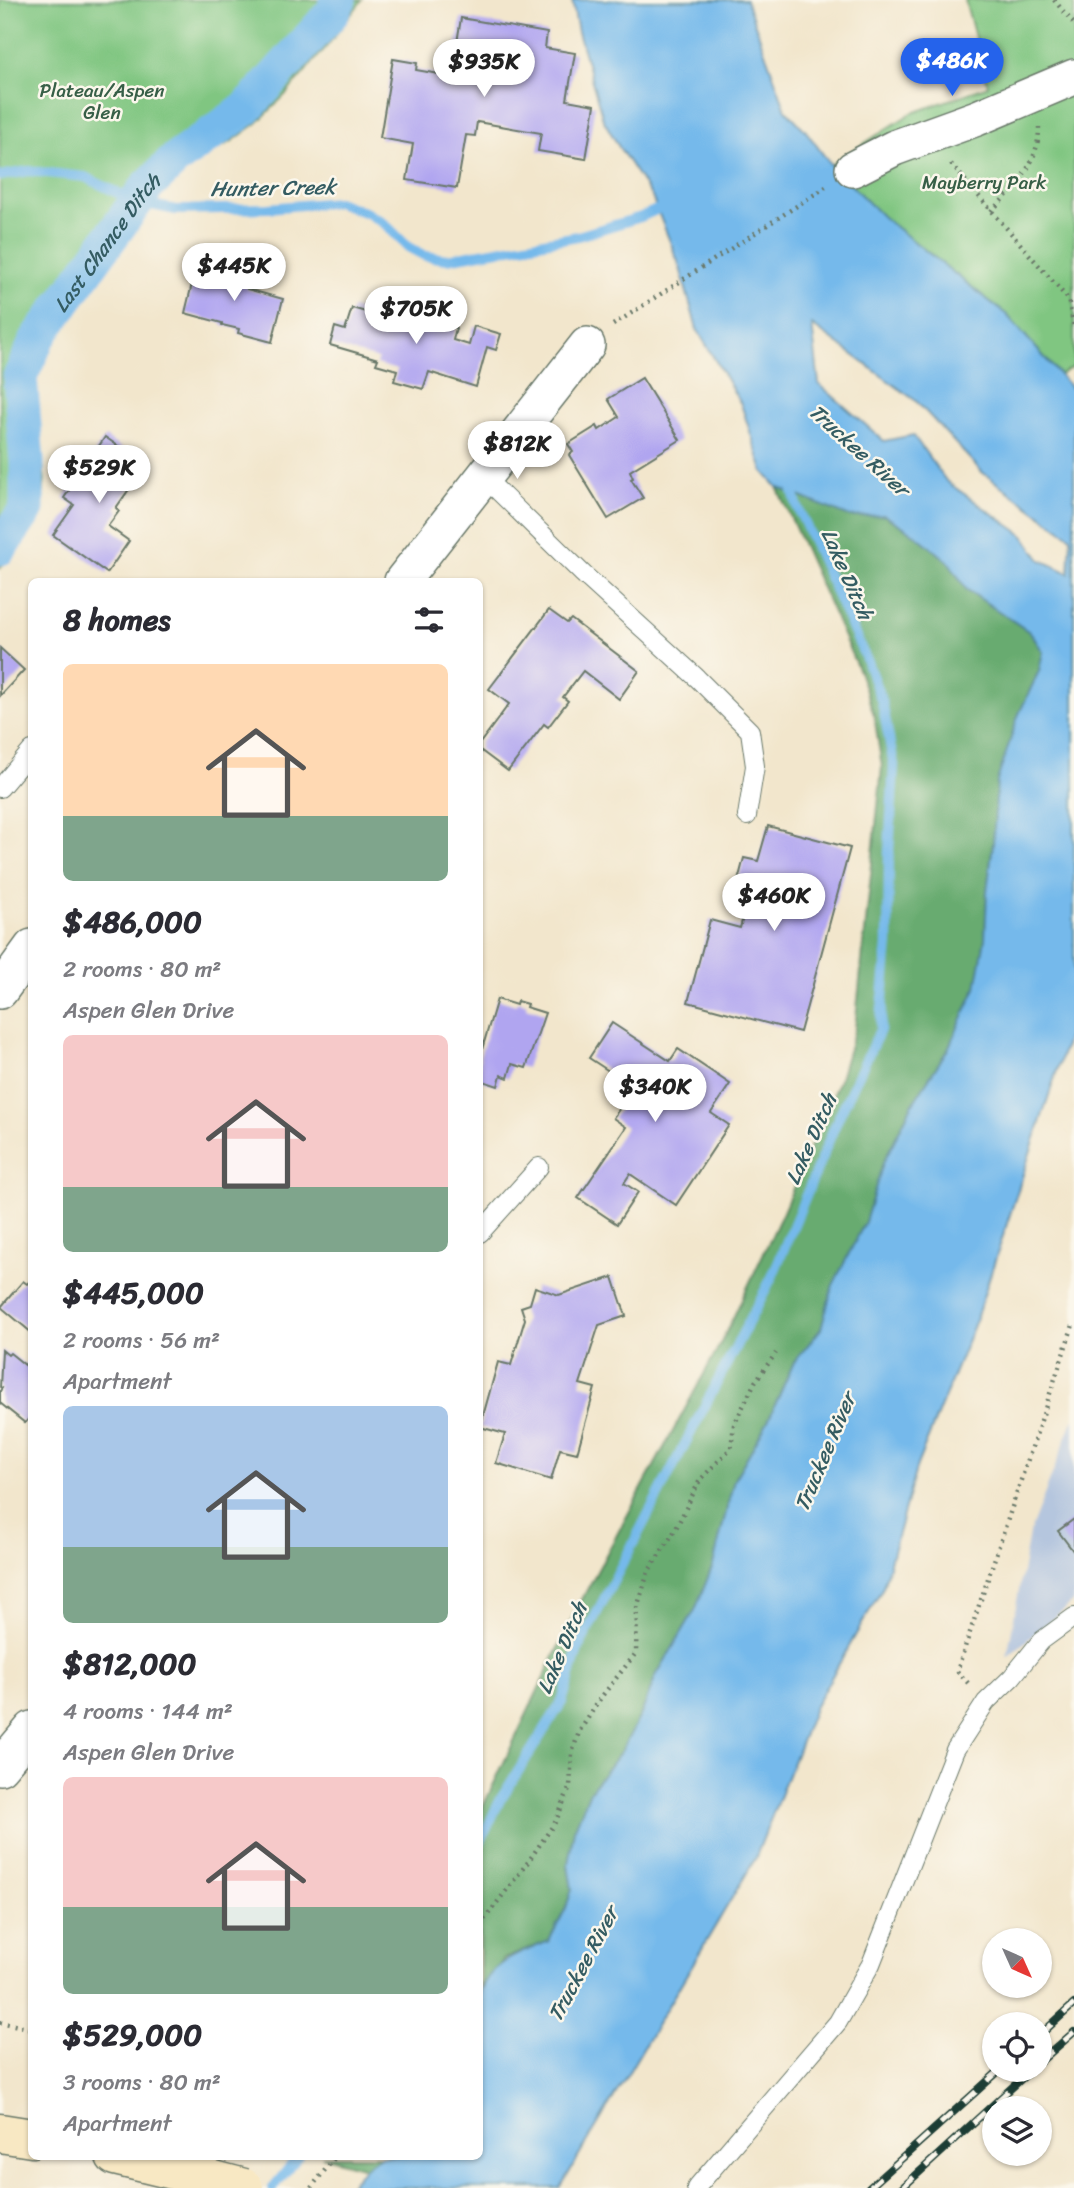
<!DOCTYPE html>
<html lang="en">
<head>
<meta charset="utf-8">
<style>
	:root { --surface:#fff; --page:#f2f2f3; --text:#2b2b33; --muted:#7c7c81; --accent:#2563eb }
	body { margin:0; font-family:Sriracha,sans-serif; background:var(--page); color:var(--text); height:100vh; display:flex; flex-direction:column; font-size:26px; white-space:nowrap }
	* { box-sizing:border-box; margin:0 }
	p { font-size:23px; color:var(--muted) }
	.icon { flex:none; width:38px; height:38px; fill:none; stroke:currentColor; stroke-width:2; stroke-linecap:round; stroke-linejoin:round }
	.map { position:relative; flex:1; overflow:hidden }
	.sheet { position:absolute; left:28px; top:578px; width:455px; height:1582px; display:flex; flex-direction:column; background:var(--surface); border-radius:10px; box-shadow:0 2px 5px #0004 }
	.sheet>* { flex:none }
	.needle { width:46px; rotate:135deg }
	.controls { position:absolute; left:982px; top:1928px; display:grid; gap:14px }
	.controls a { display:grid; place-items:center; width:70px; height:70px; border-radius:50%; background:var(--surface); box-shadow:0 2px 5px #0004; font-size:35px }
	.price { position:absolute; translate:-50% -60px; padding:0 16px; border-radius:24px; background:#fff; color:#222; font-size:23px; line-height:46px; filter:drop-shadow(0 2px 4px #0008) }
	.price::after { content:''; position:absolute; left:50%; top:42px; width:21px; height:16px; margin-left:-10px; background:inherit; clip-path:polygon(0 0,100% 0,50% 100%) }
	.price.current { background:var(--accent); color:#fff }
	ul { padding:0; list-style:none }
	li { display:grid; align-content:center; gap:14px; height:371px; padding:0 35px }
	li span { display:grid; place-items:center; height:217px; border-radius:10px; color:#555 }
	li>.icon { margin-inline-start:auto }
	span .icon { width:126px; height:126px; fill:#fffc; stroke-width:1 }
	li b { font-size:30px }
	h2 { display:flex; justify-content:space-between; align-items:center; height:84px; padding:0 35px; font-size:30px }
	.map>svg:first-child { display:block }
</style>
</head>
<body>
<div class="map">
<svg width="1074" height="2188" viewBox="0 0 1074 2188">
	<rect width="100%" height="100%" fill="#fbf7ec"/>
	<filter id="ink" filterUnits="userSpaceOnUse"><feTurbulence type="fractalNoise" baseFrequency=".0143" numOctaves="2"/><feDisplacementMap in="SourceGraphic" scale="14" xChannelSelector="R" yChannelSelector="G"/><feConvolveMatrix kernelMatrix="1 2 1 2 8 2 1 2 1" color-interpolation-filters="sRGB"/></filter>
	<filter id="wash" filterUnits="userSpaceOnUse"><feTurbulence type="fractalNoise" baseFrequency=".00686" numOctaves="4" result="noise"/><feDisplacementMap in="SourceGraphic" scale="28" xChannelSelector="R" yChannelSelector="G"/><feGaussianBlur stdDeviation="1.57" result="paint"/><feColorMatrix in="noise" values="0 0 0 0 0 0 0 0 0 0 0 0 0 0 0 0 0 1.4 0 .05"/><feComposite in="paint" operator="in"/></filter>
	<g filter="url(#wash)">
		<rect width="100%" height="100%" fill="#f2e6cc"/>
		<polygon fill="#b5c6de" points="1074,1418 1074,1601 1007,1657 1029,1534"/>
		<g fill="#80c681" stroke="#50825a" stroke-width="2">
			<polygon points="0,0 362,0 326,47 285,95 257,123 231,142 195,160 169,177 143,206 69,313 47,350 36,374 34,401 45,480 41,511 29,533 0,568"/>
			<polygon points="965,0 1074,0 1074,366 1060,375 1007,315 883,217 831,165 910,114 988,86"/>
		</g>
		<g fill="#68ab6f" stroke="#447452" stroke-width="2">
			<polygon points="777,487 850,517 883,515 912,532 948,561 966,589 1031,633 1043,652 1039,671 1018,716 993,844 987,891 985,939 976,988 948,1049 912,1105 883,1163 865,1222 833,1285 821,1329 794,1362 768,1421 734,1480 713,1565 695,1610 656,1676 642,1712 622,1750 590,1791 574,1830 568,1864 572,1889 566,1908 549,1941 504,1959 480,1992 480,1813 575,1612 724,1337 783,1212 841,1075 855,1028 882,767 874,715 859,671"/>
			<polygon points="322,2156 381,2156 365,2168"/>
		</g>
		<path fill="#75b9eb" stroke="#4a7b90" stroke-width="2" fill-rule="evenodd" d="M572,0h174l40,110 19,20 26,35 52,52 124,98 67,76v627l-100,307 -57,140 -34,122 -68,119 -60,153 -195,329h-213l18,-20 16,-12h99v-164c11,-31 42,-39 69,-51l17,-33 6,-19 -4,-25 6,-34 16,-39 32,-41 20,-38 14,-36 39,-66 18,-45 21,-85 34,-59 26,-59 27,-33 12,-44 32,-63 18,-59 29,-58 36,-56 28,-61 9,-49 2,-48 6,-47 4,-63 21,-65 21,-45 4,-19 -12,-19 -65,-44 -18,-28 -36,-29 -28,-17 -34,2 -73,-30 -14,-16 -22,-67 -44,-75 -18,-65 -27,-67 -33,-50 -16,-28 -25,-87zM812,325l104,76 66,71 89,65 -2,36 -28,-13 -18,-25 -76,-53 -34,-47 -29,6 -65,-57z"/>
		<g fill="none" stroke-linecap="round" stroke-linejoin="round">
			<g stroke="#75b9eb" stroke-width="10">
				<polyline points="0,176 29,171 85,177 136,202 176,210 268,208 337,202 367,213 385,224 408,247 425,256 447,259 578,236 641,217 667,205"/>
				<polyline points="480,1843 500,1800 562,1702 578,1649 772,1277 839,1116 880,1030 888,944 889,852 894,765 882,702 866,659 798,508 790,481"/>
				<polyline points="273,2188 298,2156"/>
			</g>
			<path stroke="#75b9eb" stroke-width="35" id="s1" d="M0,548l27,-39v-47l-7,-85 18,-39 109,-151 29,-28 70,-50 86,-96 7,-13"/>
		</g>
		<g id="blocks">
			<g fill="#b0a5f0">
				<polygon points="461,18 547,33 545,48 575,53 567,100 595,105 586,159 538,151 541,133 477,122 475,136 466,135 457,188 407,180 413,144 380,138 393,59 417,63 416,70 439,74 443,53 455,55"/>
				<polygon points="196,267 218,273 219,267 250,275 247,289 283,299 272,342 238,333 239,329 222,325 222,323 185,313"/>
				<polygon points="390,307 456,328 453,340 469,345 474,326 501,334 496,350 487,347 476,387 429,372 423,389 394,381 397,370 376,364 378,359 330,345 335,327 345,330 352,308 386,318"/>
				<polygon points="642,378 680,440 630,471 633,478 631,479 643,498 608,519 569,455 573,452 568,444 597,426 599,430 619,417 608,399"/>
				<polygon points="105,437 146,465 116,508 119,511 108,526 129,541 107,573 53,535 74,505 64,498"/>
				<polygon points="549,610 567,623 571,619 639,671 619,699 583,671 563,697 568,701 548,727 544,724 508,771 480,750 480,743 509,704 489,689"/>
				<polygon points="0,648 24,670 0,696"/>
				<polygon points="768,826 850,848 800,1032 688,1002 710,920 740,928 752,885 738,881 744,858 758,861"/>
				<polygon points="497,999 516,1005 517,1001 527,1004 526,1007 545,1013 526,1068 512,1064 508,1078 501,1075 498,1086 480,1080 480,1056"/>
				<polygon points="612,1023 670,1061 678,1049 730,1084 711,1113 729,1125 676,1205 630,1174 624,1183 638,1192 617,1224 578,1198 626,1127 613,1118 629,1095 642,1104 647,1096 589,1058"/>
				<polygon points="613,1277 626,1316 599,1325 580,1384 595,1388 577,1453 560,1449 551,1480 496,1463 505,1434 480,1427 498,1362 511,1365 525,1319 521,1307 530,1304 535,1287 559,1295"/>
				<polygon points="23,1281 27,1284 30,1281 32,1282 32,1333 1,1307"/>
				<polygon points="2,1350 8,1355 10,1353 25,1365 32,1357 32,1415 25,1423 0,1403 0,1391 2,1388 0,1387"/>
				<polygon points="1074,1519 1074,1552 1058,1531"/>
			</g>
		</g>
	</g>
	<g filter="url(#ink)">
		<use href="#blocks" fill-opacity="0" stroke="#697869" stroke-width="2"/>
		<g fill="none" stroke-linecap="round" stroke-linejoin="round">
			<defs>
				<g id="lane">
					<polyline points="484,477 582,573 697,678 750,731 755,766 747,816"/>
					<polyline points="0,788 32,750"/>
					<polyline points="480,1233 539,1167"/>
					<polyline points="696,2188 838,2022 871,1964 955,1750 986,1702 1012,1677 1041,1641 1074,1617"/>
				</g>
				<g id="street">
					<polyline points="853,169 894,148 977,118 1074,77"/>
					<polyline points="402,581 587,345"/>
					<polyline points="0,991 32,947"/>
					<polyline points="0,1767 32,1729"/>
				</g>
				<g id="secondary">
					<polyline points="0,2133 32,2138"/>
					<polyline points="115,2156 202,2177"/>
				</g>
			</defs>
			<use href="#lane" stroke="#697869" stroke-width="20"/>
			<use href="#street" stroke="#697869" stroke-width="38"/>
			<use href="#secondary" stroke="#697869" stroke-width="41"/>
			<g stroke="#697869" stroke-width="4.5" stroke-dasharray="2 5" stroke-linecap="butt">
				<polyline points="1054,0 1074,24"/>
				<polyline points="951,164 1068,299 1074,327"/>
				<path d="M991,211c25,-24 48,-48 48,-84"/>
				<polyline points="613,325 826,187"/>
				<polyline points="968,1683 957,1671 1074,1322"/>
				<polyline points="480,1925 528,1862 556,1821 570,1786 572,1753 579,1732 602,1696 636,1653 637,1608 648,1572 674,1532 700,1480 731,1448 734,1425 755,1382 776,1353"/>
				<polyline points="0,2022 32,2029"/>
				<polyline points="311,2188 336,2156"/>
			</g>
			<use href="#lane" stroke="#fff" stroke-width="18"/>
			<use href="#street" stroke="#fff" stroke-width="35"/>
			<use href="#secondary" stroke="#f8e8c3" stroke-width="38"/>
			<defs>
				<g id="rail">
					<polyline points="1040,2035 1074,2004"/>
					<polyline points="1040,2062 1074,2032"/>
					<polyline points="869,2188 1000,2070"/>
					<polyline points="902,2188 1031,2070"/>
				</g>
			</defs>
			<use href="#rail" stroke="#1f3d34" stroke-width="8"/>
			<use href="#rail" stroke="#fbf7ec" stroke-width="5" stroke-dasharray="16" stroke-linecap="butt"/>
			<defs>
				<polyline id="secondary-bridge" points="202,2177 244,2188"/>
			</defs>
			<use href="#secondary-bridge" stroke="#697869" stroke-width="41" stroke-linecap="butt"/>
			<use href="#secondary-bridge" stroke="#f8e8c3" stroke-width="38"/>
		</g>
	</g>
	<g text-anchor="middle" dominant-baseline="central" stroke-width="5" stroke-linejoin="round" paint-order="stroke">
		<g font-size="19" fill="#375f47" stroke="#fbf7ec">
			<text x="102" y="90">Plateau/Aspen<tspan x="102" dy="22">Glen</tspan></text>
			<text x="984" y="182">Mayberry Park</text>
		</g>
		<g font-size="21" font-style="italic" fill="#345c62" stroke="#fbf7ec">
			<text transform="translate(273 188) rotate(-1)">Hunter Creek</text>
			<text stroke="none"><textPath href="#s1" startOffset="340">Last Chance Ditch</textPath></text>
			<text transform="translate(859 450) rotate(42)">Truckee River</text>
			<text transform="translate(847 574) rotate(66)">Lake Ditch</text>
			<text transform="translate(811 1139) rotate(-66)">Lake Ditch</text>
			<text transform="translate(825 1452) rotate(-67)">Truckee River</text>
			<text transform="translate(562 1648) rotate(-67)">Lake Ditch</text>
			<text transform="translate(583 1964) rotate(-62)">Truckee River</text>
		</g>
	</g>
</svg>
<div class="controls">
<a><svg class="needle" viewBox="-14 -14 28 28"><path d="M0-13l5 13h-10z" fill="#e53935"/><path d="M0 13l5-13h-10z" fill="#7c7c81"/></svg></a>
<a><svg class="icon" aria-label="locate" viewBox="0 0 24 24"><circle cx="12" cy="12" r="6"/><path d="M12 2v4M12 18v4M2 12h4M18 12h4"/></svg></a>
<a><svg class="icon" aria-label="layers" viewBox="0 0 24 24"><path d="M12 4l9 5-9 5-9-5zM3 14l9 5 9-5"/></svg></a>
</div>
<b class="price current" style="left:952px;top:98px">$486K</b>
<b class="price" style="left:484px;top:99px">$935K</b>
<b class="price" style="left:234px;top:303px">$445K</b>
<b class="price" style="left:416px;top:346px">$705K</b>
<b class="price" style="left:517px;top:481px">$812K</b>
<b class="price" style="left:99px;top:505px">$529K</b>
<b class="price" style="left:774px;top:933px">$460K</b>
<b class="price" style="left:655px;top:1124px">$340K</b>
<section class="sheet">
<h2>8 homes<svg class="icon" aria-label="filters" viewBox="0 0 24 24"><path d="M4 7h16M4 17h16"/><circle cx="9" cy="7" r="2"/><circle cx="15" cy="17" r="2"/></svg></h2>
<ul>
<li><span style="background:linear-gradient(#ffd9b3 70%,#7fa58c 0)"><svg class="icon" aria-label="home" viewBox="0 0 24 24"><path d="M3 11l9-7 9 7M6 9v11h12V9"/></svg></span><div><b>$486,000</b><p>2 rooms · 80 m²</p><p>Aspen Glen Drive</p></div></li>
<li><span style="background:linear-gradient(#f6c9c9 70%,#7fa58c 0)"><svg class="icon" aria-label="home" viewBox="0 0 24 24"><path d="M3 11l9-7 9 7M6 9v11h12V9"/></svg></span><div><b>$445,000</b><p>2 rooms · 56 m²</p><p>Apartment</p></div></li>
<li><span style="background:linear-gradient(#a9c7e8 65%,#7fa58c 0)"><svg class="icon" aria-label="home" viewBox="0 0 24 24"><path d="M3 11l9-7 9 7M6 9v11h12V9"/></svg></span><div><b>$812,000</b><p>4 rooms · 144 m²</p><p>Aspen Glen Drive</p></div></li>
<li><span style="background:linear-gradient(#f6c9c9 60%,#7fa58c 0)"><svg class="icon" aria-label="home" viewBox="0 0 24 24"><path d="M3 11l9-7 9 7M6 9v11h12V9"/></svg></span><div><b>$529,000</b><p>3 rooms · 80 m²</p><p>Apartment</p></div></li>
</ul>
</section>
</div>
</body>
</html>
